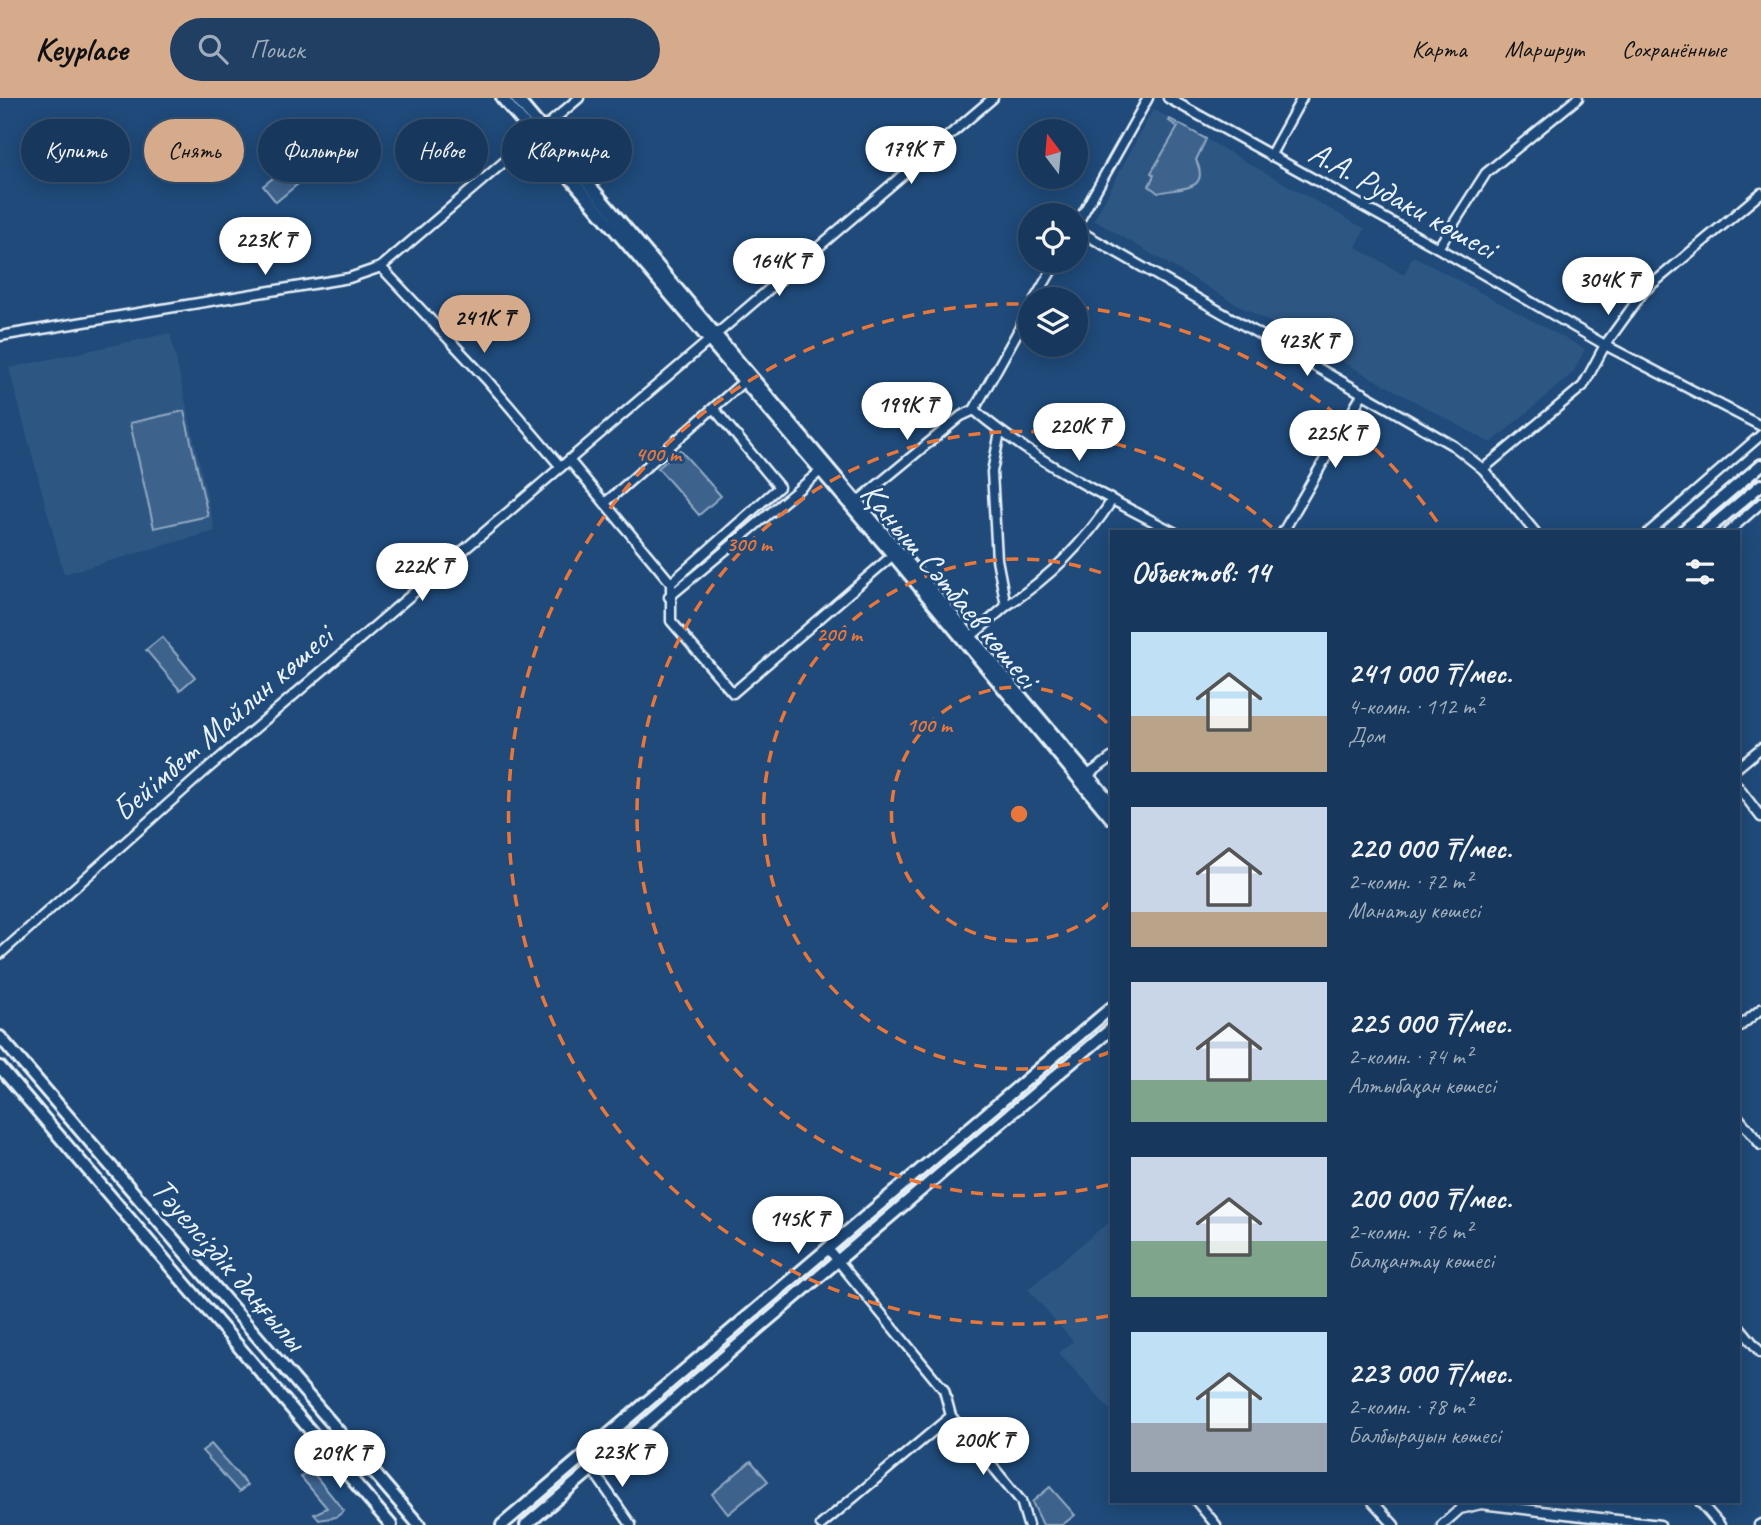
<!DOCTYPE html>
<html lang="ru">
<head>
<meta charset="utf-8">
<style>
	:root { --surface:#17385c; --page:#203f62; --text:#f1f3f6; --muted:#9eacbb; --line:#365272; --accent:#d6ab8b }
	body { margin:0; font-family:Caveat,sans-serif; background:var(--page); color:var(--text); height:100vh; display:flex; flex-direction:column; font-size:26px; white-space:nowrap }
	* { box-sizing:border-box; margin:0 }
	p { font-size:23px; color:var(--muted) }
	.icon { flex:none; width:38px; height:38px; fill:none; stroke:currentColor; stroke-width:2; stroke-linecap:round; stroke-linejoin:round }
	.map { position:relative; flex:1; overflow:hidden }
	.details { position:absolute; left:1110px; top:432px; width:630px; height:973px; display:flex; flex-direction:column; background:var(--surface); border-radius:0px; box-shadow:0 4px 18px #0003,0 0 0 2px var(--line) }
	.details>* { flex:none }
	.top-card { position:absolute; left:21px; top:21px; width:665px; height:63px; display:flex; gap:14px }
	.needle { width:46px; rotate:344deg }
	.fabs { position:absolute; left:1018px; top:21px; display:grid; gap:14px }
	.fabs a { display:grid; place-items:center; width:70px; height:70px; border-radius:50%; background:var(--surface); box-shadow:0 4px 18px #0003,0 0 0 2px var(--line); font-size:35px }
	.price { position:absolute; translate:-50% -60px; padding:0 16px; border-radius:24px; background:#fff; color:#222; font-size:23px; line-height:46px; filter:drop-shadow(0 2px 4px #0008) }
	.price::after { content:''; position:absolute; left:50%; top:42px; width:21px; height:16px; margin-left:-10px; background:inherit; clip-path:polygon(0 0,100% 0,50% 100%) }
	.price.active { background:var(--accent); color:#111 }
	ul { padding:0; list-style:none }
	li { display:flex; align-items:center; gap:21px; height:175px; padding:0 21px }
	li span { display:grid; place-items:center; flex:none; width:196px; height:140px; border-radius:0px; color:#555 }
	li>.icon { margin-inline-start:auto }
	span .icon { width:84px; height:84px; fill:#fffc; stroke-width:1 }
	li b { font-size:30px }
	h2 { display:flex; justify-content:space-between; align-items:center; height:84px; padding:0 21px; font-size:30px }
	.tag { padding:0 24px; border-radius:32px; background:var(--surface); box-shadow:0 4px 18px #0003,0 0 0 2px var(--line); font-size:24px; line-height:63px }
	.tag.active { background:var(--accent); color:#111 }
	header { display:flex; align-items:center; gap:42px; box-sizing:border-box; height:98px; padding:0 35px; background:var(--accent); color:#111 }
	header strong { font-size:33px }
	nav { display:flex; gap:38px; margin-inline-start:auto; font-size:24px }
	.search { width:490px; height:63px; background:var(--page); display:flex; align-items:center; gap:18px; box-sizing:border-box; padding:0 24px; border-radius:38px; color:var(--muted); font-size:26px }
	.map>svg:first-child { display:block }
</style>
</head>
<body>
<header>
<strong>Keyplace</strong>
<div class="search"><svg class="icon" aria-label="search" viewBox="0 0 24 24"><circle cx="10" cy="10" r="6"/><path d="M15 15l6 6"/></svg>Поиск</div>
<nav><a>Карта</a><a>Маршрут</a><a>Сохранённые</a></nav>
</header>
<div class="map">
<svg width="1761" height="1427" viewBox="0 0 1761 1427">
	<rect width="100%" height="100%" fill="#1f4a7a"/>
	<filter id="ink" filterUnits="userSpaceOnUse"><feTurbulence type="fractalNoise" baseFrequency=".0143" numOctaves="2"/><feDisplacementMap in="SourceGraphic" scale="14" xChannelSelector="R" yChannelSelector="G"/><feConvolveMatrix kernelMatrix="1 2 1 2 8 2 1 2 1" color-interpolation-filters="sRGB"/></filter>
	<g filter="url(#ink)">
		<g fill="#2e5683">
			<polygon points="1153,11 1365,131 1356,149 1404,177 1413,158 1585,251 1573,275 1491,345 1231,203 1094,122"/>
			<polygon points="170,235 215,433 64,476 9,270"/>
			<polygon points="1111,1122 1111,1313 1059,1255 1073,1243 1028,1191"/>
		</g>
		<g fill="#3c628c" stroke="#92aac2" stroke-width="2">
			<path d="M1170,21l36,20 -10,21c16,34 -21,27 -38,33l-9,-7 5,-11 -3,-2 27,-46 -9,-6z"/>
			<polygon points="293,64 305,80 276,104 263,88"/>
			<polygon points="184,313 208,418 154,430 130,325"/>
			<polygon points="680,352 721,398 699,417 658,370"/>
			<polygon points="162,539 195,579 180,592 146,552"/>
			<polygon points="211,1346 247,1387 239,1394 202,1353"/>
			<polygon points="751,1363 768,1383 728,1416 712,1396"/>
			<polygon points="310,1371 344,1413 336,1419 319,1422 314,1416 327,1410 301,1379"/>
			<polygon points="1050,1389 1075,1417 1062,1427 1043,1427 1032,1404"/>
		</g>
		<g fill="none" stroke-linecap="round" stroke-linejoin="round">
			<defs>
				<g id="minor">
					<polyline points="1168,0 1438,150 1605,247 1761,328"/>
					<polyline points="1270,58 1302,0"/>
					<polyline points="1076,128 1148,0"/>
					<polyline points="1076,131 1454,348 1483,371 1535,434"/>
					<polyline points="1438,150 1486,75 1578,0"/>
					<polyline points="381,169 487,282 561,369"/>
					<polyline points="1035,201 1057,163"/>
					<polyline points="0,238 349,180 381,169 579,0"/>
					<path d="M974,312c59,50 131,87 200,122"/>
					<polyline points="569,362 671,485 671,523 733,595 893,457"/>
					<polyline points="1483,371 1583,288 1605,247 1644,193 1761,95"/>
					<polyline points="858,403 961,318 974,312 1031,210"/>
					<polyline points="605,405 743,284"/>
					<polyline points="1283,434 1363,295"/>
					<polyline points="1649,434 1761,337"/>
					<polyline points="1728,434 1761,405"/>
					<polyline points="671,485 779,389 715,312"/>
					<polyline points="669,499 823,371"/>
					<path d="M1006,508c43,-28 78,-62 106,-106"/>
					<polyline points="967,542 1006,508 997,461 992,374 1000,334"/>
					<polyline points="1738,669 1761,650"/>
					<polyline points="1088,677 1111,660"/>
					<polyline points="1738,689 1761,719"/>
					<polyline points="0,856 205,673 993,0"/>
					<polyline points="1738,930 1761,911"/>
					<polyline points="1738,1019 1761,1047"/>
					<polyline points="829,1152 944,1292 951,1318 1021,1403 1028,1427"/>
					<polyline points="1738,1227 1761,1255"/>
					<polyline points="592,1371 631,1427"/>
					<polyline points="1197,1404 1216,1427"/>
					<polyline points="1373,1404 1394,1427"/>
					<polyline points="1700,1404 1720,1427"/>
					<polyline points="821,1427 951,1318"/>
					<polyline points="1442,1427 1460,1411 1481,1406 1660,1427"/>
					<polyline points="1759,1427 1761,1426"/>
				</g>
				<g id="major">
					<polyline points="502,0 893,457 1111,720"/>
					<polyline points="516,0 1111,705"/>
					<polyline points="1682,434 1761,367"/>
					<polyline points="1705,434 1761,387"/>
					<polyline points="0,939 419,1427"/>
					<polyline points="0,969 391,1427"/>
					<polyline points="502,1427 1111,910"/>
					<polyline points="526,1427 1111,931"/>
				</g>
			</defs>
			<use href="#minor" stroke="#e8f1f8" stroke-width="13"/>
			<use href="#major" stroke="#e8f1f8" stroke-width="16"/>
			<use href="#minor" stroke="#1f4a7a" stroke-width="8"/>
			<use href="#major" stroke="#1f4a7a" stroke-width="10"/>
		</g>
	</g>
	<g fill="none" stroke="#e8773b" stroke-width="3.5" stroke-dasharray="12 9">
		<path d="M1111 803A127 127 0 1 1 1111 629"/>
		<path d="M1110 954A255 255 0 1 1 1110 478"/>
		<path d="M1108 1087A382 382 0 1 1 1275 432"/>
		<path d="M1108 1218A510 510 0 1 1 1028 206M1077 209A510 510 0 0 1 1442 431"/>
	</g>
	<g text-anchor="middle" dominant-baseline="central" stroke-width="6" stroke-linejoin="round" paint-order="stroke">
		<g font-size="33" fill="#e8f1f8" stroke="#1f4a7a">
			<text transform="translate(1403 102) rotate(29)">А.А. Рудаки көшесі</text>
			<text transform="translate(950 487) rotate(50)">Қаныш Сәтбаев көшесі</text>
			<text transform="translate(222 625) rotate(-41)">Бейімбет Майлин көшесі</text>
			<text transform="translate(229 1166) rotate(49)">Тәуелсіздік даңғылы</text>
		</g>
	</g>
	<circle cx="1019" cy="716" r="10" fill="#e8773b" stroke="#1f4a7a" stroke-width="3.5"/>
	<g font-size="21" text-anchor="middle" font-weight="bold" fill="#e8773b" stroke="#1f4a7a" stroke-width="6" stroke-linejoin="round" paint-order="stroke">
		<text x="658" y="363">400 m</text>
		<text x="749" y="453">300 m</text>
		<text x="839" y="543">200 m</text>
		<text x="929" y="634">100 m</text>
	</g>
</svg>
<div class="fabs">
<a><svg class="needle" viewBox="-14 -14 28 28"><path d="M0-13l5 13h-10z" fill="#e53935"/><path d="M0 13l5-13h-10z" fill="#9eacbb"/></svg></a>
<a><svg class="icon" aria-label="locate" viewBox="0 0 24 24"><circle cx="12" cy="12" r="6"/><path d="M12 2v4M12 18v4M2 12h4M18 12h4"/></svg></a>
<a><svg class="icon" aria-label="layers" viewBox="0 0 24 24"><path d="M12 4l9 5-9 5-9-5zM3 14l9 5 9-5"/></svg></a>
</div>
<b class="price" style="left:911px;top:88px">179K ₸</b>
<b class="price" style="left:265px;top:179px">223K ₸</b>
<b class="price" style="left:779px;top:200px">164K ₸</b>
<b class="price" style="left:1608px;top:219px">304K ₸</b>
<b class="price active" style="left:484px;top:257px">241K ₸</b>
<b class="price" style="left:1307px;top:280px">423K ₸</b>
<b class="price" style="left:907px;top:344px">199K ₸</b>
<b class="price" style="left:1079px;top:365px">220K ₸</b>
<b class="price" style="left:1335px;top:372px">225K ₸</b>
<b class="price" style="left:422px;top:505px">222K ₸</b>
<b class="price" style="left:798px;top:1158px">145K ₸</b>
<b class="price" style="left:983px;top:1379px">200K ₸</b>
<b class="price" style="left:622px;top:1391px">223K ₸</b>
<b class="price" style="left:340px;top:1392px">209K ₸</b>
<div class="top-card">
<a class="tag">Купить</a>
<a class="tag active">Снять</a>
<a class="tag">Фильтры</a>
<a class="tag">Новое</a>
<a class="tag">Квартира</a>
</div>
<section class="details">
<h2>Объектов: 14<svg class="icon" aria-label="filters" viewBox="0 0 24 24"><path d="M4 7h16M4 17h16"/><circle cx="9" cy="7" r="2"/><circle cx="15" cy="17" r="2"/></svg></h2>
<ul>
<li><span style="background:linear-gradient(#bfe0f5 60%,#b9a48a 0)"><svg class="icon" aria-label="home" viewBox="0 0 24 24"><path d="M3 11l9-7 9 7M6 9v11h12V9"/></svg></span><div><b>241 000 ₸/мес.</b><p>4-комн. · 112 m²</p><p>Дом</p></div></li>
<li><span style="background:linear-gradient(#c9d6e8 75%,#b9a48a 0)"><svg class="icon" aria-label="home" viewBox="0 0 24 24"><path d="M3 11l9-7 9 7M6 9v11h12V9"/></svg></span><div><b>220 000 ₸/мес.</b><p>2-комн. · 72 m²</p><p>Манатау көшесі</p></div></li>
<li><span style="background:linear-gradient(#c9d6e8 70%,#7fa58c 0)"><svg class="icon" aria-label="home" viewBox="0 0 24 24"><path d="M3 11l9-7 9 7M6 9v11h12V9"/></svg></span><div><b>225 000 ₸/мес.</b><p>2-комн. · 74 m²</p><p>Алтыбақан көшесі</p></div></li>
<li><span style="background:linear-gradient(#c9d6e8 60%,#7fa58c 0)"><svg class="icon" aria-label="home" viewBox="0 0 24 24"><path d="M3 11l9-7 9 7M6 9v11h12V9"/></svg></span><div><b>200 000 ₸/мес.</b><p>2-комн. · 76 m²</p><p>Балқантау көшесі</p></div></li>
<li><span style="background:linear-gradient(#bfe0f5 65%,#9aa5b1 0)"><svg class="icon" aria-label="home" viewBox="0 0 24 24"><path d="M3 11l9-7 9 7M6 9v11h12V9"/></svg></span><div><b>223 000 ₸/мес.</b><p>2-комн. · 78 m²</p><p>Балбырауын көшесі</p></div></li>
</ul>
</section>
</div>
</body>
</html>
